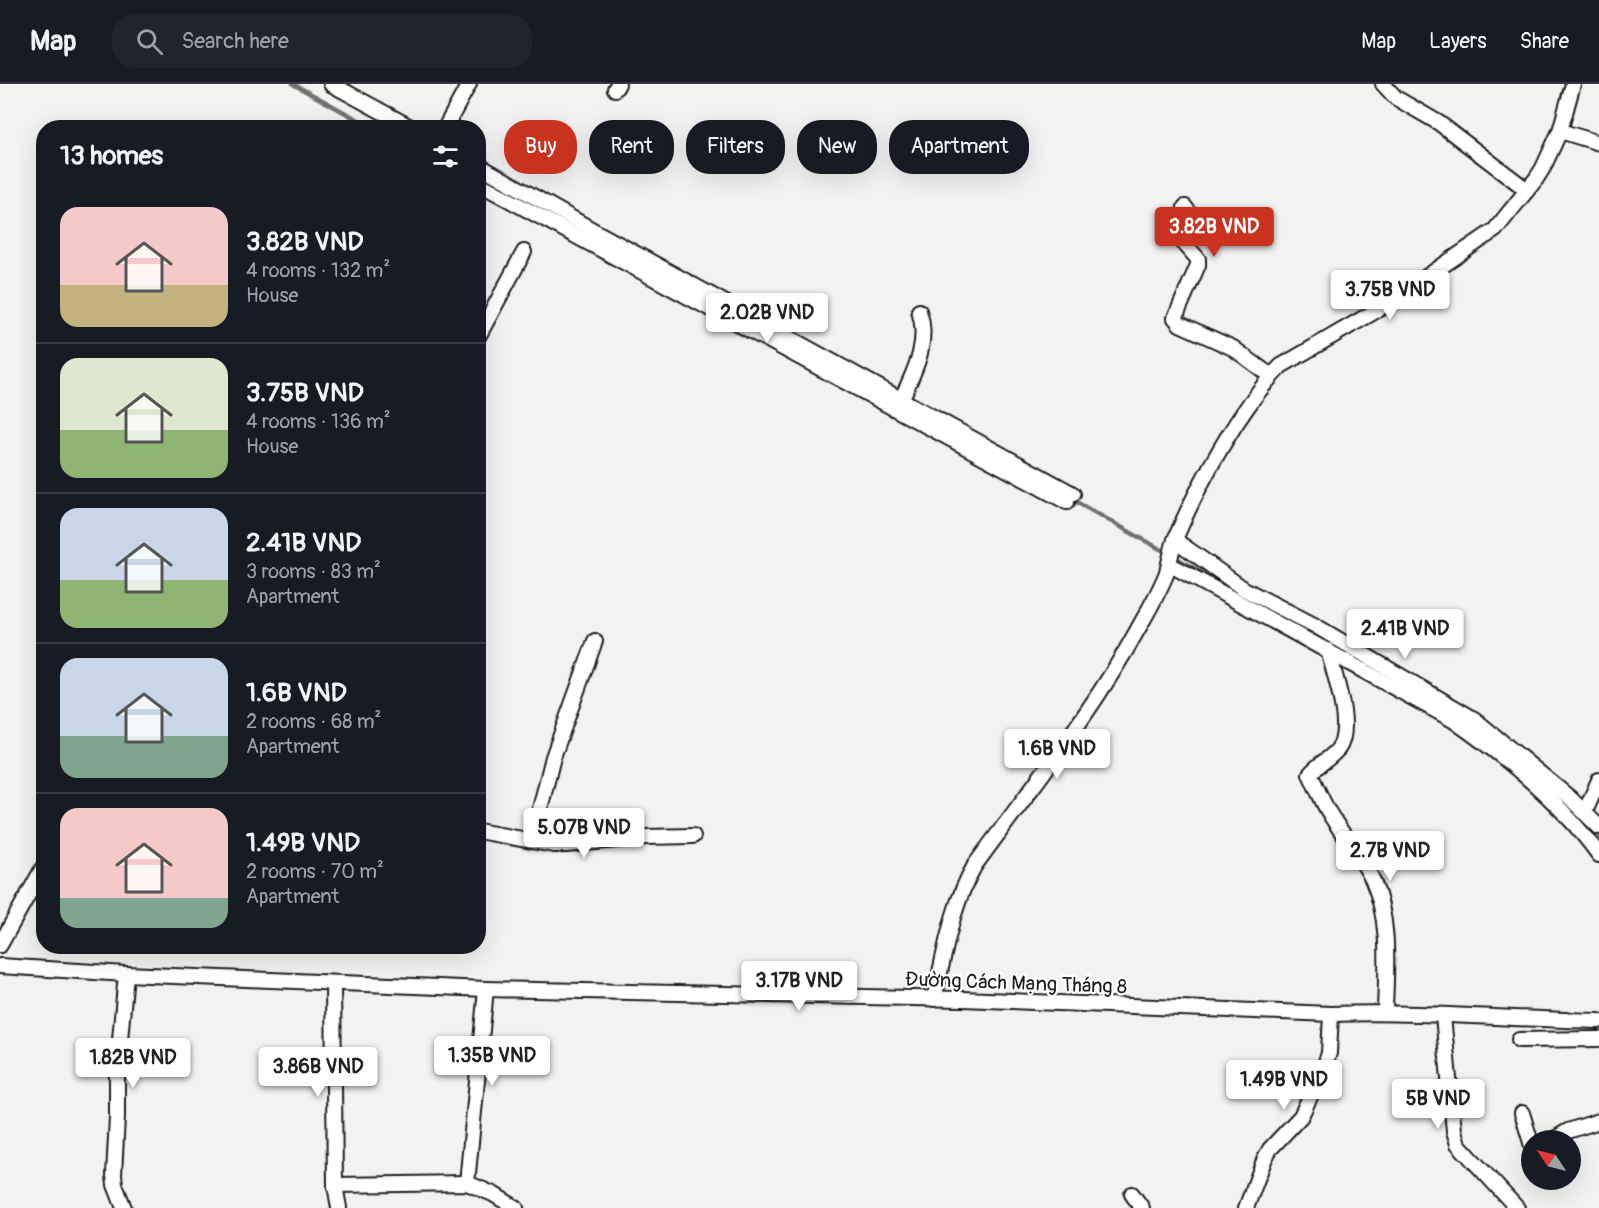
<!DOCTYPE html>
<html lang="en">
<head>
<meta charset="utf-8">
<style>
	:root { --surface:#171b24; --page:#20242c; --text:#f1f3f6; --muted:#9ea1a6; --line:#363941; --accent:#c8321e }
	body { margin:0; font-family:Pangolin,sans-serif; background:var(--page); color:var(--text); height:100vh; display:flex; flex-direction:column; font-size:22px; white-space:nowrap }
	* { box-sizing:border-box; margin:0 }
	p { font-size:20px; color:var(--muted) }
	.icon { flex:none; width:33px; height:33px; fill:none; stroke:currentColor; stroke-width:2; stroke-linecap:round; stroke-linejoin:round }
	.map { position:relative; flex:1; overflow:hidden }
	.side { position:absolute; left:36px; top:36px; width:450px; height:834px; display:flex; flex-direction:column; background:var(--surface); border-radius:24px; box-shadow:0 6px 24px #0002 }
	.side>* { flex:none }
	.guide { position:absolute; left:504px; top:36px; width:570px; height:54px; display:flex; gap:12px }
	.needle { width:39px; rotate:305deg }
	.buttons { position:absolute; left:1521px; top:1046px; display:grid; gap:12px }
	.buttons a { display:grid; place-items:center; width:60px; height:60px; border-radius:50%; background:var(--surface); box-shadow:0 6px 24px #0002; font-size:30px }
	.price { position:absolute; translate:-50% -51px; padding:0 14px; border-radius:6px; background:#fff; color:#222; font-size:20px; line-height:39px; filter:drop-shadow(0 2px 3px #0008) }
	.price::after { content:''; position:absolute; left:50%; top:36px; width:18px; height:14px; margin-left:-9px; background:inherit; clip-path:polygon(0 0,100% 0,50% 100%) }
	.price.on { background:var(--accent); color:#fff }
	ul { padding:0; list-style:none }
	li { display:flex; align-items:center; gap:18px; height:150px; padding:0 24px }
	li+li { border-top:2px solid var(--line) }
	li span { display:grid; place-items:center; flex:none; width:168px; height:120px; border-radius:18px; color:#555 }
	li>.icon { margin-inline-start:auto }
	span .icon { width:72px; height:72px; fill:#fffc; stroke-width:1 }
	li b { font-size:26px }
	h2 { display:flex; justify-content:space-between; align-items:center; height:72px; padding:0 24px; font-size:26px }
	.pill { padding:0 21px; border-radius:24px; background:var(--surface); box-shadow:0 6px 24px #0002; font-size:21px; line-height:54px }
	.pill.on { background:var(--accent); color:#fff }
	header { display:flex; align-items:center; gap:36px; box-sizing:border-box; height:84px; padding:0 30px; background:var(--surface); border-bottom:2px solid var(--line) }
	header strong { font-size:28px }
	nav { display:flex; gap:33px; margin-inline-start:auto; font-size:21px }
	.search { width:420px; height:54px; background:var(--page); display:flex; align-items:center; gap:15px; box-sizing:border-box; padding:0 21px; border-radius:24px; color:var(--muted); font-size:22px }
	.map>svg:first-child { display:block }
</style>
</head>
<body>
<header>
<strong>Map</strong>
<div class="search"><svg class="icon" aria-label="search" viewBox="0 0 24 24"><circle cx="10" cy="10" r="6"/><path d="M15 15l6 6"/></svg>Search here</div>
<nav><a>Map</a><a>Layers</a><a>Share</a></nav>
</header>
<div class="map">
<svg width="1599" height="1124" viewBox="0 0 1599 1124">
	<rect width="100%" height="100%" fill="#f2f2f2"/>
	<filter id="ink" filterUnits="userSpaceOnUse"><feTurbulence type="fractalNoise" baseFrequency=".0167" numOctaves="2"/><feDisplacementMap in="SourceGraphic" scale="12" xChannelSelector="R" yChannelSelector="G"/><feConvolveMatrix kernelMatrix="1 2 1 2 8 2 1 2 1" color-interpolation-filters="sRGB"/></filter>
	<g filter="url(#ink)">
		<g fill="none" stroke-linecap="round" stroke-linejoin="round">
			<g stroke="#707070" stroke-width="4.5">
				<polyline points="293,0 373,44"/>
				<polyline points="1069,414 1237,508"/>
				<polyline points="1255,518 1341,567"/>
				<polyline points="1579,736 1599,755"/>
			</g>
			<defs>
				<g id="minor">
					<polyline points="331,0 412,44"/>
					<polyline points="1383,0 1396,14 1439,39 1527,106"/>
					<polyline points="615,5 618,0"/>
					<polyline points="445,44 469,0"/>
					<polyline points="1560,47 1599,59"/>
					<polyline points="478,81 593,146 1073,410"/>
					<polyline points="478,99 1067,418"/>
					<path d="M1185,123c13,17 4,19 -2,35l15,17v6l-23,53 5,6 53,24 38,28"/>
					<polyline points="478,253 524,168"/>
					<path d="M901,316c13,-28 29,-57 18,-89"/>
					<polyline points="1175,456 1244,505 1314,541 1474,635 1571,715 1599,743"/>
					<path d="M1169,480l284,156c53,37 108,82 146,135"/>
					<path d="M1328,566c6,24 26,78 10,99 -8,10 -20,15 -28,25 6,12 11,25 18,37 14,24 33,44 45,70 18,42 13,87 12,131"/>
					<polyline points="1585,728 1599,696"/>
					<polyline points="478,747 554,761 566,761 646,753 693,752"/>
					<polyline points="532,757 553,673 595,557"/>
					<polyline points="0,861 44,782"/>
					<path d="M0,882l126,8 360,15 476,10 369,15c89,-3 179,5 268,7"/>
					<polyline points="333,899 335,1101 339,1124"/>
					<path d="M934,915c11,-45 17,-93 41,-134 56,-77 117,-152 163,-236 10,-18 22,-38 29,-57 3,-12 5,-24 9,-35 24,-56 63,-128 105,-171l98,-57 116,-79 41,-51 7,-11 17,-37 13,-47"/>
					<polyline points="1443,932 1454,1047 1458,1060 1517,1124"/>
					<polyline points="1519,956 1599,955"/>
					<polyline points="1522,1029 1532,1062"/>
					<polyline points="1553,1056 1568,1047 1599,1037"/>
					<polyline points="467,1099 486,905"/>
					<polyline points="335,1101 467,1099 493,1110 516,1124"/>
					<polyline points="1132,1110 1142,1124"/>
					<polyline points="124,1124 115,1101 114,1091 117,1033 117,988 126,890"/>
					<polyline points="1246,1124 1265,1074 1270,1065 1301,1032 1325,981 1329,969 1331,930"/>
				</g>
			</defs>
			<use href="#minor" stroke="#1c1c1c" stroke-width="18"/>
			<use href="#minor" stroke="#fff" stroke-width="14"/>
		</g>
	</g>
	<g text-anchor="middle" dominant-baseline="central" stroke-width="4.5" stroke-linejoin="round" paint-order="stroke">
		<g font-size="20" fill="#1c1c1c" stroke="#fff">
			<text transform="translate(1016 899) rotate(2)">Đường Cách Mạng Tháng 8</text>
		</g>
	</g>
</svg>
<div class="buttons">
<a><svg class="needle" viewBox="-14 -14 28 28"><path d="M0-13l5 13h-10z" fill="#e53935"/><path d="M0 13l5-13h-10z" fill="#9ea1a6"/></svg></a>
</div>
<b class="price on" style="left:1214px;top:174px">3.82B VND</b>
<b class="price" style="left:1390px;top:237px">3.75B VND</b>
<b class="price" style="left:767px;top:260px">2.02B VND</b>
<b class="price" style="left:1405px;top:576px">2.41B VND</b>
<b class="price" style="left:1057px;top:696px">1.6B VND</b>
<b class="price" style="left:584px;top:775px">5.07B VND</b>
<b class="price" style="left:1390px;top:798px">2.7B VND</b>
<b class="price" style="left:799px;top:928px">3.17B VND</b>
<b class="price" style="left:492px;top:1003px">1.35B VND</b>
<b class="price" style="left:133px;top:1005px">1.82B VND</b>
<b class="price" style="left:318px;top:1014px">3.86B VND</b>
<b class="price" style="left:1284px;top:1027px">1.49B VND</b>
<b class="price" style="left:1438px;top:1046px">5B VND</b>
<div class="guide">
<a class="pill on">Buy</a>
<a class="pill">Rent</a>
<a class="pill">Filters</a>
<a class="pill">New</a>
<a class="pill">Apartment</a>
</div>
<section class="side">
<h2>13 homes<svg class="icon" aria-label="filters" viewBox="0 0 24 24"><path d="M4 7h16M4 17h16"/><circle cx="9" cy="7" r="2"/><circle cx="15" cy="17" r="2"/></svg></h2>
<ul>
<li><span style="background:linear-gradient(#f6c9c9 65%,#c2b280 0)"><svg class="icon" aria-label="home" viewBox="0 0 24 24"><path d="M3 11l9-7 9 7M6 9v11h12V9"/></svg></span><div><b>3.82B VND</b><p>4 rooms · 132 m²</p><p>House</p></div></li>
<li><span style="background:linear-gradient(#dfe7d0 60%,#8fb573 0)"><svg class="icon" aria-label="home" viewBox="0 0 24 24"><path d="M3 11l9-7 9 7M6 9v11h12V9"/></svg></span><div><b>3.75B VND</b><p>4 rooms · 136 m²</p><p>House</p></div></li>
<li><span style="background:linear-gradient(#c9d6e8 60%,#8fb573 0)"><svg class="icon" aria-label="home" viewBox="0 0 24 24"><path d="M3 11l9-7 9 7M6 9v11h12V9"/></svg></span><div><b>2.41B VND</b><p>3 rooms · 83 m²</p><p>Apartment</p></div></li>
<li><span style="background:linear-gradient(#c9d6e8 65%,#7fa58c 0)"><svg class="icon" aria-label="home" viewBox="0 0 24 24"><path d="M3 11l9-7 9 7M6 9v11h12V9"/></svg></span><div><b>1.6B VND</b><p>2 rooms · 68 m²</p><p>Apartment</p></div></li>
<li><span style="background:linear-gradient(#f6c9c9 75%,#7fa58c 0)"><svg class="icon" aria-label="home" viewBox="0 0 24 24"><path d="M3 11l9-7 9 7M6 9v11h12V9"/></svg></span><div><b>1.49B VND</b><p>2 rooms · 70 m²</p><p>Apartment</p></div></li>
</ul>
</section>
</div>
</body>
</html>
